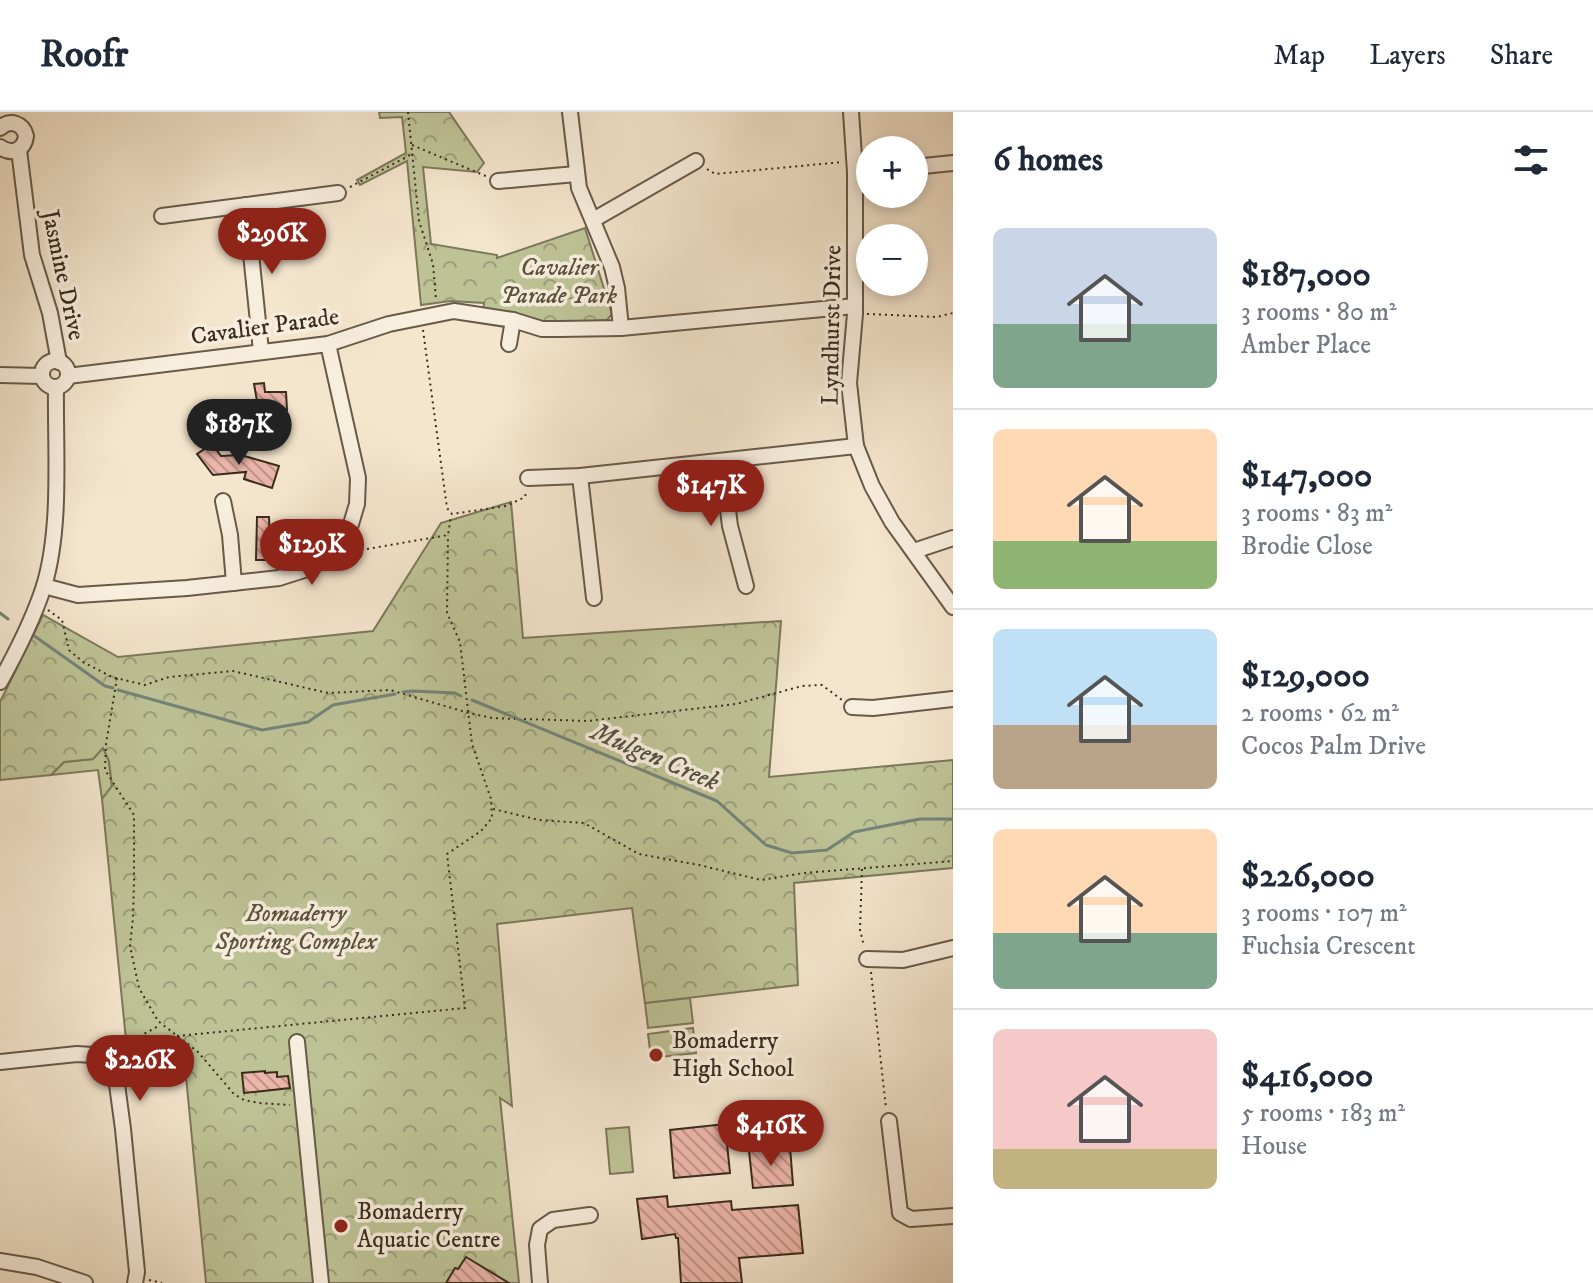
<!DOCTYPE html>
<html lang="en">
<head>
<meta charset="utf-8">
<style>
	:root { --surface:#fff; --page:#f6f6f7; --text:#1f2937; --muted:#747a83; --line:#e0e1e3; --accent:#8f2418 }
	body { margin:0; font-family:"IM FELL DW Pica",serif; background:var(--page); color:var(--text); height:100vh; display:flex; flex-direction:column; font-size:30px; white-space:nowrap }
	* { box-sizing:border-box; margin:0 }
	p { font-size:26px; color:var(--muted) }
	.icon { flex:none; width:44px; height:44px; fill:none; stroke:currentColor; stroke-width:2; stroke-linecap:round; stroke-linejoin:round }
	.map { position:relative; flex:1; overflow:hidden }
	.details { display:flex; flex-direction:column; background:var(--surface); width:640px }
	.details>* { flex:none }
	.controls { position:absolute; left:856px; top:24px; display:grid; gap:16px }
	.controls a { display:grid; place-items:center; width:72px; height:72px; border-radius:50%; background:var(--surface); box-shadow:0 4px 12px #0003; font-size:40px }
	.price { position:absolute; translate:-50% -68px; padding:0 18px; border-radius:28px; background:var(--accent); color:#fff; font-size:26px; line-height:52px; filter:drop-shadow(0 2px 4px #0008) }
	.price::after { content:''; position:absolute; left:50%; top:48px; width:24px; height:18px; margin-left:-12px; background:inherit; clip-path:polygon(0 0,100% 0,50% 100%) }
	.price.current { background:#222; color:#fff }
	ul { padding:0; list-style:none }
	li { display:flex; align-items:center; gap:24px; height:200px; padding:0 40px }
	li+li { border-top:2px solid var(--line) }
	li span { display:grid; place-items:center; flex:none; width:224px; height:160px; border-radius:12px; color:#555 }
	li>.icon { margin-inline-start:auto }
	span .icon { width:96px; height:96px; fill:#fffc; stroke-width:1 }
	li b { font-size:34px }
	h2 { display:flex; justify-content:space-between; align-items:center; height:96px; padding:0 40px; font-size:34px }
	header { display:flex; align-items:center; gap:48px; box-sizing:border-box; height:112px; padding:0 40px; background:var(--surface); border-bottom:2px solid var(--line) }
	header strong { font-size:38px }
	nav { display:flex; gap:44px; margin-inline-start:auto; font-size:28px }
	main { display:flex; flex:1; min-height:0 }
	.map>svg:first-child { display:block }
</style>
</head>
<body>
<header>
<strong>Roofr</strong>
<nav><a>Map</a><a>Layers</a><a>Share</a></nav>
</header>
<main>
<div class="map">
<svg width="953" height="1171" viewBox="0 0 953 1171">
	<defs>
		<pattern id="forest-crowns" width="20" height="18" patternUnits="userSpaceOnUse" patternTransform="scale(2)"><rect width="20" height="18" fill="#bec396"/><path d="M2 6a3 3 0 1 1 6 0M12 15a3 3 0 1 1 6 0" fill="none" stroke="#9b9f7a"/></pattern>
		<pattern id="building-back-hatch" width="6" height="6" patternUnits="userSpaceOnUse" patternTransform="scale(2)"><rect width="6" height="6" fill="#ecb5a9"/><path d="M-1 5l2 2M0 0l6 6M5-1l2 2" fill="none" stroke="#c09389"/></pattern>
	</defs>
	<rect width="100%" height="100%" fill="#f4e5cd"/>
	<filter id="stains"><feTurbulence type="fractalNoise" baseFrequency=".0025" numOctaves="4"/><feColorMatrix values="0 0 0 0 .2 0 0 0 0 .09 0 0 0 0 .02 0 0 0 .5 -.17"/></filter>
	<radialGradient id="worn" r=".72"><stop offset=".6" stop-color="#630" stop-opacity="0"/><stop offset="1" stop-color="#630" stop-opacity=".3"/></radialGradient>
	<g fill="#bec396" stroke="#7c785a" stroke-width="2">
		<polygon points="103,635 109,649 112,674 102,687 98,658 51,663 64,650 93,647"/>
		<polygon points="690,886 693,911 648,916 645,891"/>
		<polygon points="693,916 696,941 651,946 648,922"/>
		<polygon points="629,1015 633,1060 610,1062 606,1017"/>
	</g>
	<g fill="url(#forest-crowns)" stroke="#7c785a" stroke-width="2">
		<polygon points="379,0 449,0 484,51 477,60 423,55 431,132 497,143 497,146 585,116 612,202 607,208 544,213 483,199 484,191 450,189 421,193 407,49 360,73 357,68 406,41 402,5 380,6"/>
		<polygon points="511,390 523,526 781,509 769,665 953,648 953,756 794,771 798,873 645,891 632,796 497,812 512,994 500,986 519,1171 206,1171 183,934 127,938 102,687 112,674 109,649 103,636 93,647 64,650 51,663 0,668 0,590 43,503 118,545 373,519 441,411"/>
	</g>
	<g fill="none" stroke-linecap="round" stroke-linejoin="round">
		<g stroke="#748479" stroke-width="3">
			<polyline points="0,501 8,507"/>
			<polyline points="33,523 105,574 113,576"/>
			<polyline points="118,578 262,618 308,610 333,593 395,582"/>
			<polyline points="403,580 412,579 455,581 461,584"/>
			<polyline points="472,588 717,689 766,733 792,741 827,738 854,720 920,707 953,707"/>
		</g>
	</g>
	<g fill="url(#building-back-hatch)" stroke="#392c1d" stroke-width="2">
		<polygon points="264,271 265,280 286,280 287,298 259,300 254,272"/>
		<polygon points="212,332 221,344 241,343 279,354 272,376 244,367 246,360 213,363 197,342"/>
		<polygon points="257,405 269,405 271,448 256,448"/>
		<polygon points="265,959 265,961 277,960 277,965 288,964 290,976 244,981 242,961"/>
		<polygon points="725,1012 730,1061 674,1066 670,1018"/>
		<polygon points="790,1035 793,1073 753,1076 749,1039"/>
		<polygon points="667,1084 668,1095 731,1089 732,1098 798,1093 803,1141 739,1146 742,1171 681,1171 678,1126 676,1126 675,1122 642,1127 637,1087"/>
		<polygon points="466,1145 509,1171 446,1171 455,1156 458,1157"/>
	</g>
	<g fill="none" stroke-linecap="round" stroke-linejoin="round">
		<defs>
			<g id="minor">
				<polyline points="570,0 579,76 612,155 617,176 621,216"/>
				<polyline points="851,0 855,60 855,202 849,271 856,334 872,374 892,410 953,495"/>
				<path d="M0,16c10,-9 23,-5 26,8 -2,15 -15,19 -26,11"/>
				<polyline points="19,38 32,143 50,201 59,250"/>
				<polyline points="914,55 953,51"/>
				<polyline points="498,69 576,62"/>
				<polyline points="246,93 261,239"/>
				<polyline points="162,104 338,81"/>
				<polyline points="593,108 696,49"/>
				<polyline points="509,232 513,208"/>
				<circle cx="55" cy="262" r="13"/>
				<polyline points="0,263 42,264"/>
				<polyline points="68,264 328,232 389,212 454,199 513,208 542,217 560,217 621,216 855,194"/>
				<polyline points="722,350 730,414 746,474"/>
				<polyline points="580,364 594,486"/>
				<polyline points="528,366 580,364 856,334"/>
				<polyline points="223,389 230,423 234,471"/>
				<polyline points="341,430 354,440"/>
				<polyline points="914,439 953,426"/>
				<polyline points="44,474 78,483 187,476 279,466 304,458 324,446 341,430 351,412 357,392 358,366 328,232"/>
				<path d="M0,570c16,-29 34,-65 44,-96 18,-60 11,-137 12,-199"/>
				<polyline points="852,595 873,596 953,587"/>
				<polyline points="867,847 903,848 953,836"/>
				<polyline points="297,930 321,1171"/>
				<polyline points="0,950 77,942 92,943 102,947 116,965 123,1017 137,1160 135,1171"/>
				<polyline points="889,1009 900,1101 911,1107 953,1104"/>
				<polyline points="0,1149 37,1155 85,1171"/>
				<polyline points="540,1171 537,1133 540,1117 553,1108 590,1103"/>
			</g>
		</defs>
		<use href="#minor" stroke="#685a49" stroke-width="18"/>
		<g stroke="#392c1d" stroke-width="2" stroke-dasharray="2 4" stroke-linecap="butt">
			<polyline points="408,0 419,109 433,152 436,188"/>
			<polyline points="412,33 488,65"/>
			<polyline points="707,57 715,62 843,50"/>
			<polyline points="350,75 412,42"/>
			<polyline points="867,202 937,205 953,201"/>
			<polyline points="423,218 447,396 452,402 506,394 525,385 526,380"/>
			<polyline points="367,437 448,423 451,404"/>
			<polyline points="48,498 62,508 69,538 83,550 112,565 145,573 169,565 233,559 328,581 390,578 469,601 492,606 515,607"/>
			<polyline points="117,566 106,632 105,658 134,703 134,768 133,806 130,834 139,876 158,909 198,940 234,982 244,988 259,991 290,993"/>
			<polyline points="524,607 588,609 736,592 802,574 822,573 842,588"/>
			<polyline points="493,697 539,708 584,711 639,742 699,753 761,768 804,761 953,749"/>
			<polyline points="862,757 860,818 864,834"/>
			<polyline points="871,860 886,996"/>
			<polyline points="177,924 465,896 447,742 481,719 492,706 491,687 472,632 460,530 447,501 448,423"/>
			<polyline points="115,942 128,931 160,913"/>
			<polyline points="149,1168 162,1171"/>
		</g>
		<use href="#minor" stroke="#f8eede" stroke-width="14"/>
	</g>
	<g fill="#8f2418" stroke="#f8eede" stroke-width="3">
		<circle cx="656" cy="943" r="8"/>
		<circle cx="341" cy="1114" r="8"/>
	</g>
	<g text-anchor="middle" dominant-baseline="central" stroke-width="7" stroke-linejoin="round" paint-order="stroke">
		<g font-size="24" font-style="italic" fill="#5a523b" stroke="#f8eede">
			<text x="559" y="156">Cavalier<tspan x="559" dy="28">Parade Park</tspan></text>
			<text x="296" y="802">Bomaderry<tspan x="296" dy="28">Sporting Complex</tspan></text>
		</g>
		<g font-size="24" fill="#392c1d" stroke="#f8eede">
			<text transform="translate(63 163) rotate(78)">Jasmine Drive</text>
			<text transform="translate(832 213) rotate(-89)">Lyndhurst Drive</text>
			<text transform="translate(265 215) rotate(-8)">Cavalier Parade</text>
		</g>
		<g font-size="24" fill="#392c1d" stroke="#f8eede" text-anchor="start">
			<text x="672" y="929">Bomaderry<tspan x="672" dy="28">High School</tspan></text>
			<text x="357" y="1100">Bomaderry<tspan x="357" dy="28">Aquatic Centre</tspan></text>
		</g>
		<g font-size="26" font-style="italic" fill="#525143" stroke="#f8eede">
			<text transform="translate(655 645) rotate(23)">Mulgen Creek</text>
		</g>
	</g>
	<rect width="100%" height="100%" filter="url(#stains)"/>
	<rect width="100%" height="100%" fill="url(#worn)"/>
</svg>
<div class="controls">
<a>+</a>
<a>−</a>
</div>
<b class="price" style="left:272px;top:164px">$296K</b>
<b class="price current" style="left:239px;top:355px">$187K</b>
<b class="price" style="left:711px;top:416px">$147K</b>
<b class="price" style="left:312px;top:475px">$129K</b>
<b class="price" style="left:140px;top:991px">$226K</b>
<b class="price" style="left:771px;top:1056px">$416K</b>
</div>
<section class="details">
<h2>6 homes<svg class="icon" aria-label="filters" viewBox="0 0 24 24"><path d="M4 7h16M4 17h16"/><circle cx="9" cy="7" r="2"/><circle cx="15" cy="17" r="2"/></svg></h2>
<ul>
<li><span style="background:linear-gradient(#c9d6e8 60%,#7fa58c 0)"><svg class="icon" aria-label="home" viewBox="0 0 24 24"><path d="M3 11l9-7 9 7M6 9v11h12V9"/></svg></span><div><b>$187,000</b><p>3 rooms · 80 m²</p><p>Amber Place</p></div></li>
<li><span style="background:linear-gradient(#ffd9b3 70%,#8fb573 0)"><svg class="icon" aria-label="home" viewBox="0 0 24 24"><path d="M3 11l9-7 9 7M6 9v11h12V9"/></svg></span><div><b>$147,000</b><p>3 rooms · 83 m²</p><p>Brodie Close</p></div></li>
<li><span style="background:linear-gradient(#bfe0f5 60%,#b9a48a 0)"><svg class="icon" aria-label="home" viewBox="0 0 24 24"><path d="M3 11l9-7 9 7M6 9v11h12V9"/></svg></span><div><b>$129,000</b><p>2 rooms · 62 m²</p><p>Cocos Palm Drive</p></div></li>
<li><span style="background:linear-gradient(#ffd9b3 65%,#7fa58c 0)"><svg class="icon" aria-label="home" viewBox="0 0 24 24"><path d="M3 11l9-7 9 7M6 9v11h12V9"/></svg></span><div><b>$226,000</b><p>3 rooms · 107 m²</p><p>Fuchsia Crescent</p></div></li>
<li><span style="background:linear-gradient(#f6c9c9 75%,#c2b280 0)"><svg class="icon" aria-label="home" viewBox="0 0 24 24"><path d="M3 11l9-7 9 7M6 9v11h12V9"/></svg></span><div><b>$416,000</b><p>5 rooms · 183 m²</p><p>House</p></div></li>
</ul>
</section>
</main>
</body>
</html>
